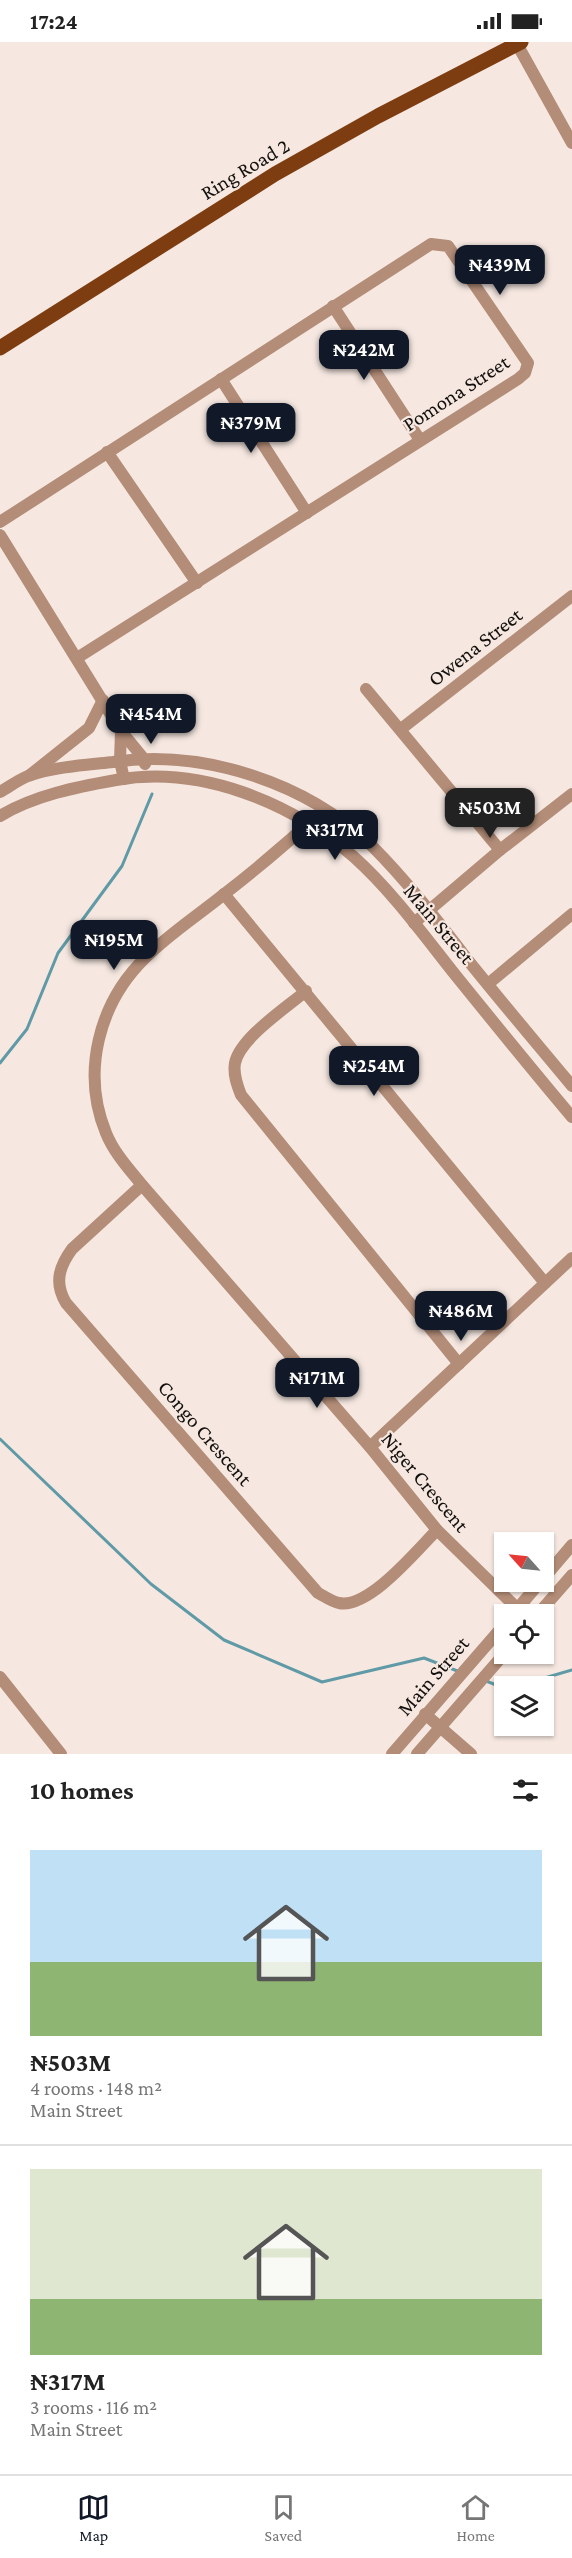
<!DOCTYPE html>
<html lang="en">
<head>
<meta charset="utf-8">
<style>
	:root { --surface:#fff; --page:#f6f6f6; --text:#222; --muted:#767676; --line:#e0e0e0; --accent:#111827 }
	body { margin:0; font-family:"Crimson Pro",serif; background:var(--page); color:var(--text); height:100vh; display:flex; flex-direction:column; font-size:22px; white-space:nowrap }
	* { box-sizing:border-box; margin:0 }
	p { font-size:20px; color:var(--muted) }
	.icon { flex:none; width:33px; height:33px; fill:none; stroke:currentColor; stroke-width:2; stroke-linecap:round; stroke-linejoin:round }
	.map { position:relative; height:1712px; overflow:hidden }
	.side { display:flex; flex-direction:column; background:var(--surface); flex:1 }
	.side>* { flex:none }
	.needle { width:39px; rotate:297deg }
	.fabs { position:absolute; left:494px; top:1490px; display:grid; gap:12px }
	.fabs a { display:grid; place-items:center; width:60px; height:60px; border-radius:0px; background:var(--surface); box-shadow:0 2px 4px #0004; font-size:30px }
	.price { position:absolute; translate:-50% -51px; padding:0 14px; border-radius:12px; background:var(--accent); color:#fff; font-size:20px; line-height:39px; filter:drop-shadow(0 2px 3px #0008) }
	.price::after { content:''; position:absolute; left:50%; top:36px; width:18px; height:14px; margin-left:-9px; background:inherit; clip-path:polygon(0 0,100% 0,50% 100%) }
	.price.selected { background:#222; color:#fff }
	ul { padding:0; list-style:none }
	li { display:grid; align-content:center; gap:12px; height:318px; padding:0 30px }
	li+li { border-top:2px solid var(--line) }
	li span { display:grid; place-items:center; height:186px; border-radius:0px; color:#555 }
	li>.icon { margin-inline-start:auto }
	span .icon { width:108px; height:108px; fill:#fffc; stroke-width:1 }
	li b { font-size:26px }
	h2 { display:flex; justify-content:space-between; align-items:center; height:72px; padding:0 30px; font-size:26px }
	.status { display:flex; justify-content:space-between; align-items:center; height:42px; padding:0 30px; background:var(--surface); direction:ltr }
	.status svg { height:16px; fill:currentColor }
	.tab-bar { display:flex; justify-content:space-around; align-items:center; height:84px; border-top:2px solid var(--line); background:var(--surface); font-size:16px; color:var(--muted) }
	.tab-bar a { display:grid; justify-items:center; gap:3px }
	.tab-bar .selected { color:var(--accent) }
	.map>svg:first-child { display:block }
</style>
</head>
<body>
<div class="status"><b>17:24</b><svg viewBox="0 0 49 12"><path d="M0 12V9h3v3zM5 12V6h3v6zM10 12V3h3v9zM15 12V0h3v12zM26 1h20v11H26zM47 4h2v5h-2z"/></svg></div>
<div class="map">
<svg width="572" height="1712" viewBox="0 0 572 1712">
	<rect width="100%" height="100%" fill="#f6e8e1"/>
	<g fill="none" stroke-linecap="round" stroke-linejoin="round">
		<g stroke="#5f9aa6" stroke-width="3">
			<polyline points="0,1021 27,987 58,911 122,824 152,752"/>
			<polyline points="0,1397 151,1542 224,1598 322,1640 424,1616 460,1630"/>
			<polyline points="486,1639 504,1646"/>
			<polyline points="517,1644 572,1628"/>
		</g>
		<g stroke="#b38d78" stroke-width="12">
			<polyline points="517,2 572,101"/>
			<polyline points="333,264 420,398"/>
			<polyline points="221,337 307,471"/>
			<polyline points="107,410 197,541"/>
			<polyline points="0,480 431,202 448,204 528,321 525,331 518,337 77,616"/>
			<polyline points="0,493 121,689 144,717 145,722"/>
			<polyline points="366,647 500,808"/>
			<polyline points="401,687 572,554"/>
			<polyline points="121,689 120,719 124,737"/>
			<polyline points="30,733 89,686 103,658"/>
			<path d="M0,750c9,-5 18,-12 28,-16 26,-9 57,-11 85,-14 90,-13 193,20 259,84 36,36 68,78 99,118 33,41 67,81 101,122"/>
			<path d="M324,767c-32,30 -66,59 -101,86 -26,21 -54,39 -78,63 -46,45 -64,114 -39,175 8,20 23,36 36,52l228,262 67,83 86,84"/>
			<path d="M0,774c35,-21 77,-29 116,-36 84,-15 175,22 238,77 39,35 71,80 103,120 38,47 76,94 115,140"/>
			<polyline points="224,852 545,1241"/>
			<polyline points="414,881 500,808 572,752"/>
			<polyline points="488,942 572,872"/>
			<path d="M306,949c-20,17 -66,47 -71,72 -2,11 2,22 6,32l218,269"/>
			<path d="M142,1143l-70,64c-13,18 -18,34 -6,54l252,290c6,3 14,9 21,10 30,6 78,-53 98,-73"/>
			<polyline points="370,1405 572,1216"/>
			<polyline points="543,1537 572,1503"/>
			<polyline points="513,1572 541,1539"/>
			<polyline points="538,1572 572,1533"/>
			<polyline points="0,1635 61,1712"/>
			<polyline points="425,1672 471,1712"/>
			<polyline points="392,1712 504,1583"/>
			<polyline points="417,1712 505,1611"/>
		</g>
		<polyline stroke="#7e3d11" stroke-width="15" points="0,306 275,132 378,74 521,0"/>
	</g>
	<g text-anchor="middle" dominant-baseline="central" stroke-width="4.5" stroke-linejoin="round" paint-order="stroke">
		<g font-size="21" fill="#130f0c" stroke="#f6e8e1">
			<text transform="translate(245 127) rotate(-31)">Ring Road 2</text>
			<text transform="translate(456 351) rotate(-33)">Pomona Street</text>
			<text transform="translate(475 605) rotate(-38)">Owena Street</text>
			<text transform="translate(439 882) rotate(50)">Main Street</text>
			<text transform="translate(205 1391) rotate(49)">Congo Crescent</text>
			<text transform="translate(425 1440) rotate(50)">Niger Crescent</text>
			<text transform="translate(433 1634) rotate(-49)">Main Street</text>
		</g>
	</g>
</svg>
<div class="fabs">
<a><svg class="needle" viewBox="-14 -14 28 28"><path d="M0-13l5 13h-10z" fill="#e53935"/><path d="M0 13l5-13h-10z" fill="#767676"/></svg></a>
<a><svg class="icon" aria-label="locate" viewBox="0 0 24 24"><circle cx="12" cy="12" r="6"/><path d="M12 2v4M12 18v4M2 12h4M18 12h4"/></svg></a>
<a><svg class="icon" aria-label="layers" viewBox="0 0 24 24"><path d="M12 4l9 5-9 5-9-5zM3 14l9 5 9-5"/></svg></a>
</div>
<b class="price" style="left:500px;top:254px">₦439M</b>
<b class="price" style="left:364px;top:339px">₦242M</b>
<b class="price" style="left:251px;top:412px">₦379M</b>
<b class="price" style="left:151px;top:703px">₦454M</b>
<b class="price selected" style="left:490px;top:797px">₦503M</b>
<b class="price" style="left:335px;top:819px">₦317M</b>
<b class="price" style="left:114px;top:929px">₦195M</b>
<b class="price" style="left:374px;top:1055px">₦254M</b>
<b class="price" style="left:461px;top:1300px">₦486M</b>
<b class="price" style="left:317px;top:1367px">₦171M</b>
</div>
<section class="side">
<h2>10 homes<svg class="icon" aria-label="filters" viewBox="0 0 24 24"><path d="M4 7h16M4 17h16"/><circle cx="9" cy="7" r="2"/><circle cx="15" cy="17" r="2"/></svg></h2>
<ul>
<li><span style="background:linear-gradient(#bfe0f5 60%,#8fb573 0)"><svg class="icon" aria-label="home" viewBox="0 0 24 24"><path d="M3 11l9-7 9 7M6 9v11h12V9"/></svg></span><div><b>₦503M</b><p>4 rooms · 148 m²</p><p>Main Street</p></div></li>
<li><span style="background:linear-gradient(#dfe7d0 70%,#8fb573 0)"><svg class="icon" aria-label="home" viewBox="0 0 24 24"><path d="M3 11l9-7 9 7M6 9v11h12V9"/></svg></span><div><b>₦317M</b><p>3 rooms · 116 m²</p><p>Main Street</p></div></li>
</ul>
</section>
<nav class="tab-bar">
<a class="selected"><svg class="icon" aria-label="map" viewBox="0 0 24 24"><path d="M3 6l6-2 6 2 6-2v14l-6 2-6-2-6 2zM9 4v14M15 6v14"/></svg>Map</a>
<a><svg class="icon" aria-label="saved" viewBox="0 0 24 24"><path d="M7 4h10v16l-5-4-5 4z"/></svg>Saved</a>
<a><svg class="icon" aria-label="home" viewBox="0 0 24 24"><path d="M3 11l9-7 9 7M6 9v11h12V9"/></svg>Home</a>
</nav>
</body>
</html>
